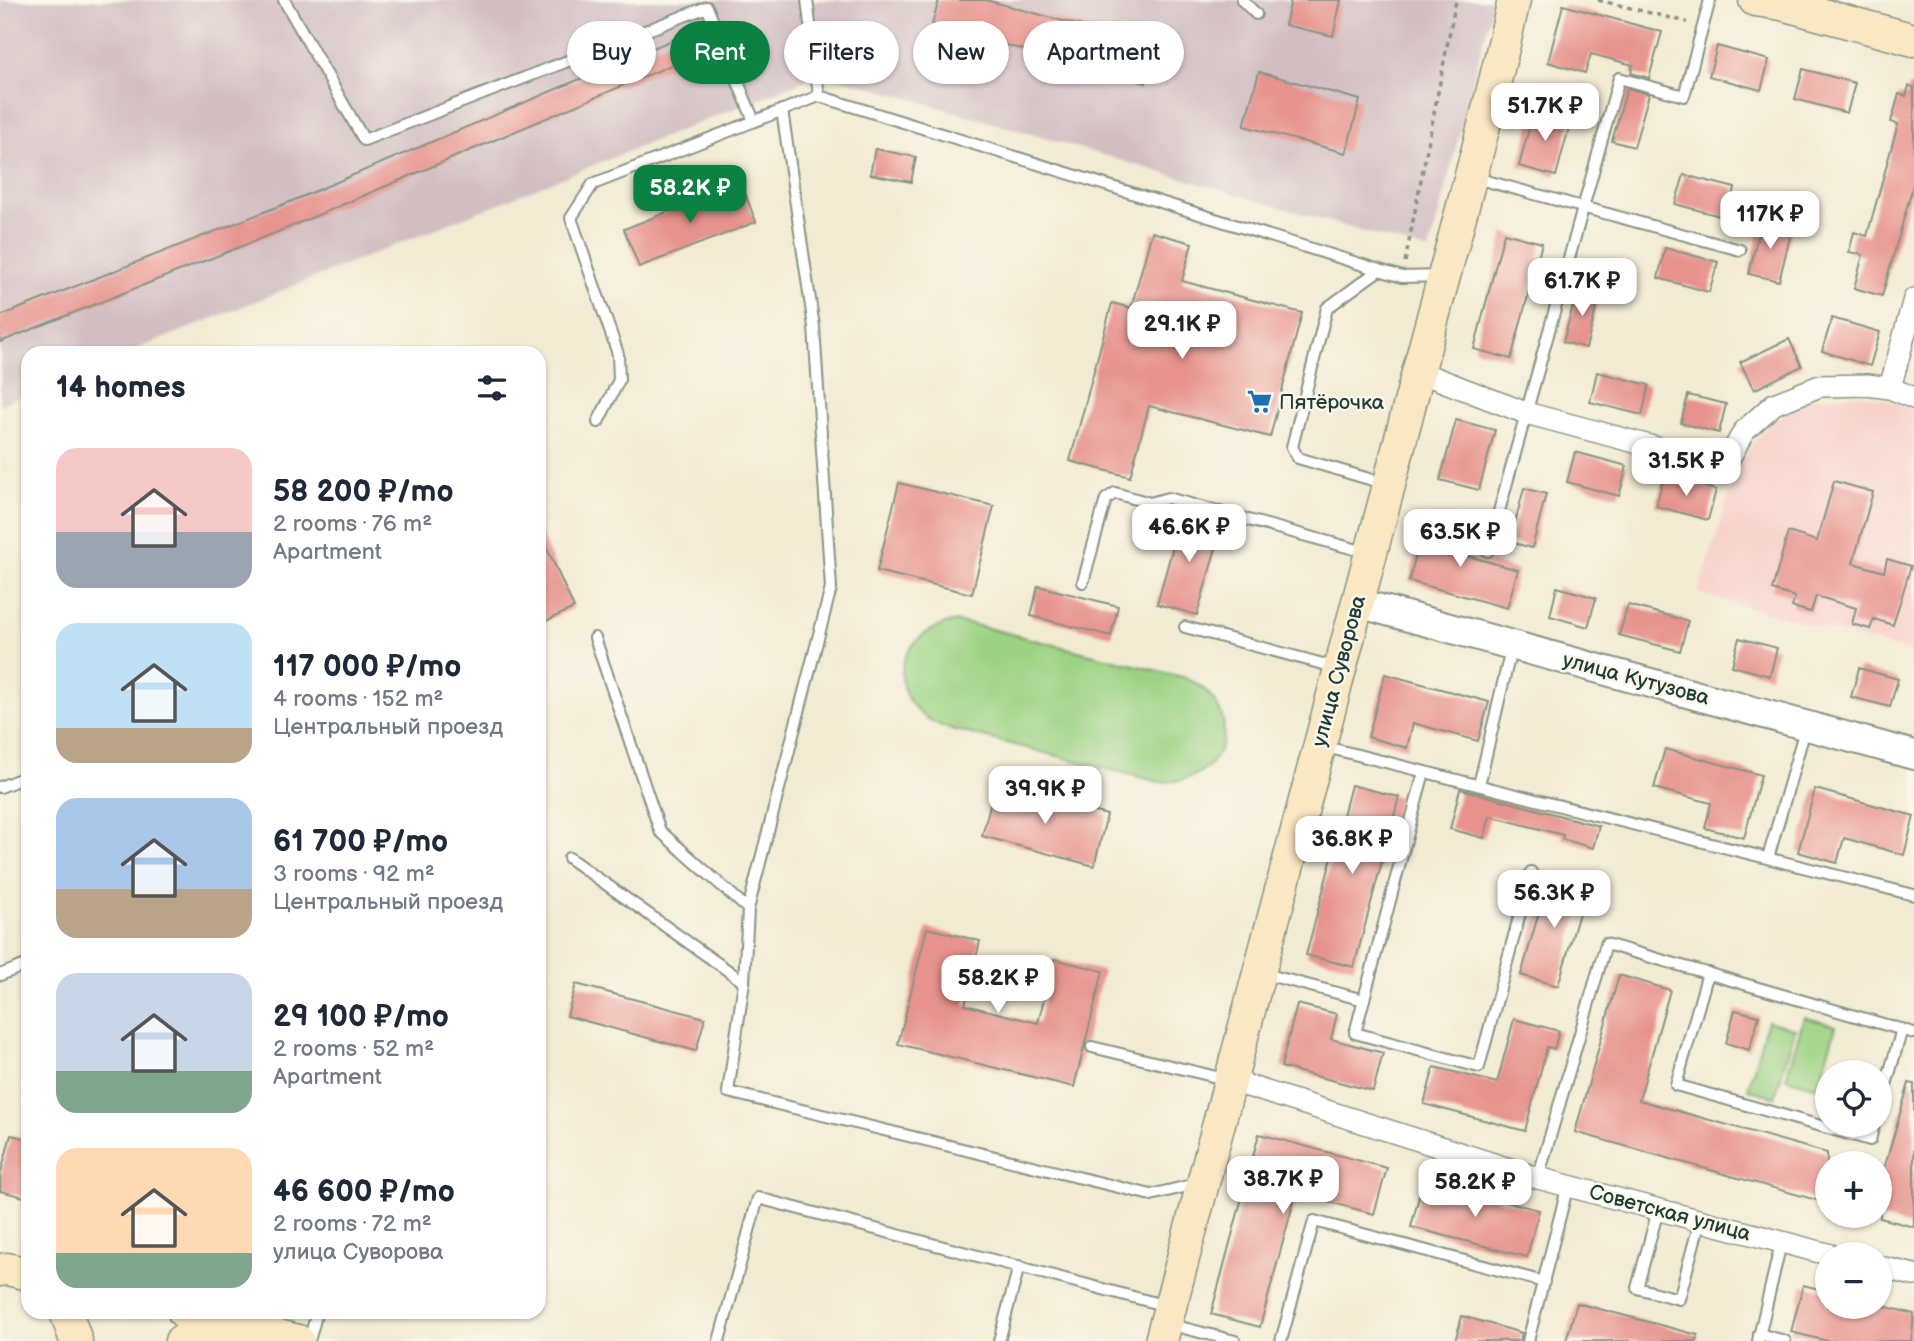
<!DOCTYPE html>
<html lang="en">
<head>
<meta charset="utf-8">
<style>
	:root { --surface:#fff; --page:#f2f2f3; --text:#1f2937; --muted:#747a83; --accent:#0b8043 }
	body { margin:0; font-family:"Balsamiq Sans",sans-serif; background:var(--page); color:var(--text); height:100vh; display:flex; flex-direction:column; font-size:26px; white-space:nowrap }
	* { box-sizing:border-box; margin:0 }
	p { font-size:23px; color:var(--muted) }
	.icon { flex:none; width:38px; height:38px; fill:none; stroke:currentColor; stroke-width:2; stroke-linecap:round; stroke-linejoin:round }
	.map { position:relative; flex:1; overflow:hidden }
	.drawer { position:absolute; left:21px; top:346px; width:525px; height:973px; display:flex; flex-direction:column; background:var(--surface); border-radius:21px; box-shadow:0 2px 5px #0004 }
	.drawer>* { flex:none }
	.hud { position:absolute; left:567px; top:21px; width:665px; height:63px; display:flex; gap:14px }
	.controls { position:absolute; left:1815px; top:1060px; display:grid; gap:14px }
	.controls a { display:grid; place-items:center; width:77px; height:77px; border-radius:50%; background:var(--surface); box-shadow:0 2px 5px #0004; font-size:35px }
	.price { position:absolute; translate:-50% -60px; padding:0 16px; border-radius:14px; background:#fff; color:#222; font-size:23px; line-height:46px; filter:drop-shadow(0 2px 4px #0008) }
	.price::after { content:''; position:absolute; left:50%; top:42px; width:21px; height:16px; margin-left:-10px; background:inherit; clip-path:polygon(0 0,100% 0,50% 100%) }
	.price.selected { background:var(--accent); color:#fff }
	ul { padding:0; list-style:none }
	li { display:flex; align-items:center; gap:21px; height:175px; padding:0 35px }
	li span { display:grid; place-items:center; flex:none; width:196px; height:140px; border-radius:21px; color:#555 }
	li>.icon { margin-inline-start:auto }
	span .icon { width:84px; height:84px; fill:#fffc; stroke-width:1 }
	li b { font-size:30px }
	h2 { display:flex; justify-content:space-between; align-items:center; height:84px; padding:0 35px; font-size:30px }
	.chip { padding:0 24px; border-radius:32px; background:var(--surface); box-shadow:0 2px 5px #0004; font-size:24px; line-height:63px }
	.chip.selected { background:var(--accent); color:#fff }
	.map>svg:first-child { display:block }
</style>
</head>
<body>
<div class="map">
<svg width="1914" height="1341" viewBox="0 0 1914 1341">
	<rect width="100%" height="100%" fill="#fbf7ec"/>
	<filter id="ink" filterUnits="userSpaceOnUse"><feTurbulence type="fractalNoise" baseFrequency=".0143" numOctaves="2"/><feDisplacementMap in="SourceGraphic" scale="14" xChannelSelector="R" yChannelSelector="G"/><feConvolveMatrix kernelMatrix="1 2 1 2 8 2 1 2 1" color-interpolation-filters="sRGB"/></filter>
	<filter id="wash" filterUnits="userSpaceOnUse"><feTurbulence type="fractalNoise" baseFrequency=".00686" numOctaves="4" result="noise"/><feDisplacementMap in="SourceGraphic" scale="28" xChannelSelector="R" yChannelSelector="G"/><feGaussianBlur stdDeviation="1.57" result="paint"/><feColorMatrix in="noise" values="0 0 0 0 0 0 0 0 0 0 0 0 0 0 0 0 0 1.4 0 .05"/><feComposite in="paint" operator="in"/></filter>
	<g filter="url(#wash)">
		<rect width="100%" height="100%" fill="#f2ebd3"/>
		<polygon fill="#f7d0ca" points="1862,394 1908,406 1914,412 1914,653 1698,593 1740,460 1767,425 1811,398"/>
		<polygon fill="#d2bec2" points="0,0 1494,0 1429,251 823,73 127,353 28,354 28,393 0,405"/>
		<g fill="#9cd283" stroke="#5e885c" stroke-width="2">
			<path d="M952,622l19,2 215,54c63,30 43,107 -27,104l-215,-55c-61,-23 -54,-90 8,-105z"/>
			<polygon points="1804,1017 1836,1026 1818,1087 1786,1078"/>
			<polygon points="1767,1021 1795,1029 1775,1097 1748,1089"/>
		</g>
		<g id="blocks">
			<g fill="#e7928c">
				<polygon points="939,0 986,0 1156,46 1146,83 932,25"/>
				<polygon points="1291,0 1341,0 1333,36 1285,25"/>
				<polygon points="1563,5 1662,32 1649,78 1631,73 1633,65 1591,54 1585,73 1548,62"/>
				<polygon points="705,26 714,47 285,229 0,342 0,316 292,201"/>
				<polygon points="1717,46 1769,60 1761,90 1709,76"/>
				<polygon points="1803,69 1855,83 1847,113 1795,99"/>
				<polygon points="1259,72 1360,100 1346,153 1244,126"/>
				<polygon points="1909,86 1914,87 1914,182 1882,296 1854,288 1863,255 1849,252 1854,232 1867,236 1898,124 1891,122 1899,94 1906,96"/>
				<polygon points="1627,88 1649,94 1634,147 1612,141"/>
				<polygon points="1534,110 1571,120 1556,176 1519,166"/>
				<polygon points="875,149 916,157 911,182 870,174"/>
				<polygon points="1684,175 1735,188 1727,218 1675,204"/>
				<polygon points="741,183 756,222 639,267 624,229"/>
				<polygon points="1761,222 1792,229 1779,281 1749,274"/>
				<polygon points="1152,232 1192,243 1182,281 1302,313 1270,437 1149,406 1130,477 1070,461 1112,303 1131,308"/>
				<polygon points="1504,233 1542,243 1511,359 1474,349"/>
				<polygon points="1665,248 1718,262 1709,292 1658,278"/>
				<polygon points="1578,288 1600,294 1586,348 1563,342"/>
				<polygon points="1832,318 1880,332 1870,366 1822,351"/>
				<polygon points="1789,339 1802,366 1754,390 1740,362"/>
				<polygon points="1597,372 1649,385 1642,415 1590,402"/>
				<polygon points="1688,395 1726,404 1719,433 1681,423"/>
				<polygon points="1456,420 1495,430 1479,490 1440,480"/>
				<polygon points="1575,452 1627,466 1619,496 1567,482"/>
				<polygon points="1664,476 1716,490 1708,520 1656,506"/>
				<polygon points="1834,481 1873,492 1853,563 1884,572 1887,559 1911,566 1893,625 1874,619 1870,629 1852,624 1856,608 1816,596 1811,612 1792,607 1795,597 1772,590 1788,532 1817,541"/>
				<polygon points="899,483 994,506 972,594 877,571"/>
				<polygon points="1524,488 1546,494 1532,548 1510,542"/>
				<polygon points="1183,510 1207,517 1204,526 1221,530 1197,615 1157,604"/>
				<polygon points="1424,524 1462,534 1457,553 1518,570 1507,608 1409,581"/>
				<polygon points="539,530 574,608 546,621 539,605"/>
				<polygon points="1038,586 1118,606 1111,636 1031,616"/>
				<polygon points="1557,587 1596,598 1588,627 1550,616"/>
				<polygon points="1628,605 1688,621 1680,651 1619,635"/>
				<polygon points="1739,638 1777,648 1770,676 1732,666"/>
				<polygon points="1859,668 1898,679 1890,707 1851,697"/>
				<polygon points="1385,674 1489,702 1478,741 1413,723 1407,748 1368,737"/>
				<polygon points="1665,749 1761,775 1744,838 1705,828 1711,803 1654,788"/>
				<polygon points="1351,785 1399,797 1354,967 1306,955"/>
				<polygon points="995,786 1107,815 1094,866 982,836"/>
				<polygon points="1460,789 1599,826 1593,848 1562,839 1563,835 1490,816 1484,838 1450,829"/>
				<polygon points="1815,789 1914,816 1904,855 1844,838 1837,863 1798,852"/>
				<polygon points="1550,874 1587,885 1558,986 1521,975"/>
				<polygon points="927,928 980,941 965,1005 1038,1023 1054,959 1103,971 1074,1087 898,1044"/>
				<polygon points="1619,975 1670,990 1639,1100 1827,1153 1827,1203 1575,1132"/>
				<polygon points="576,984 705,1018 696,1051 567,1016"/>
				<polygon points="1297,1004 1337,1014 1331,1039 1383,1053 1373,1091 1281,1067"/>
				<polygon points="1735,1010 1759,1016 1749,1050 1726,1043"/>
				<polygon points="1514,1019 1559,1031 1554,1049 1547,1047 1525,1131 1424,1104 1434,1067 1497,1083"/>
				<polygon points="1909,1083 1914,1084 1914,1227 1880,1218 1880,1168 1884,1169"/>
				<polygon points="1259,1134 1387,1168 1374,1214 1296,1193 1260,1327 1211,1314"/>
				<polygon points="11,1135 28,1139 28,1198 0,1191 0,1176"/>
				<polygon points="1423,1181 1539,1210 1527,1257 1411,1227"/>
				<polygon points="1803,1285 1827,1291 1827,1307 1880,1307 1880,1305 1914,1314 1911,1341 1827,1341 1791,1332"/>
				<polygon points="1577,1303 1698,1335 1697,1341 1566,1341"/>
				<polygon points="1462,1316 1522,1333 1520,1341 1455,1341"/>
			</g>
		</g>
	</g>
	<g filter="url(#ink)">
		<use href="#blocks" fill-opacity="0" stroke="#889484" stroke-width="2"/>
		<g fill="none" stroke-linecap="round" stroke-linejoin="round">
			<defs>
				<g id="service">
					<polyline points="284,0 364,140 707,7 754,121"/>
					<polyline points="807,0 819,96"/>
					<polyline points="1242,0 1256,14"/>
					<polyline points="782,110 814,327 831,588 748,909 744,982 728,1092 1151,1195 1200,1183"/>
					<polyline points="1472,177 1740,250"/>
					<polyline points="1379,270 1327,308 1292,447 1298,458 1386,484"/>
					<polyline points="598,422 619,380 618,354 571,218 593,184 819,96 1402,277 1441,276"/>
					<polyline points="1488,551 1619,78 1684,96 1710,0"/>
					<polyline points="1083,582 1106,499 1115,493 1150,503 1168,498 1369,553"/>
					<polyline points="1185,627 1338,668"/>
					<polyline points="595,638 660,831 748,909"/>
					<polyline points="1322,746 1914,895"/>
					<polyline points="1424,772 1355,1033 1479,1067 1531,872"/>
					<polyline points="1479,785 1512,645"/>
					<polyline points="0,787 28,776"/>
					<polyline points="569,858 744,982"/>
					<polyline points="1768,858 1806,726"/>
					<polyline points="1261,973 1364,1000"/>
					<polyline points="1708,973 1676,1085 1870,1140 1874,1125"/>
					<polyline points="0,975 28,964"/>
					<polyline points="1092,1047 1229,1080"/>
					<polyline points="1880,1106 1902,1029"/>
					<polyline points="1538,1178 1606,944 1914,1033"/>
					<polyline points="1658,1210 1637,1288 1679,1299 1700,1221"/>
					<polyline points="1168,1324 1235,1341"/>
					<polyline points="1759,1334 1785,1341"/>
					<polyline points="309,1341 317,1312"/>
					<polyline points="719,1341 758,1198 1167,1306"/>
					<polyline points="999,1341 1019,1266"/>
					<polyline points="1281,1341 1314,1221 1544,1282"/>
					<polyline points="1528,1341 1568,1185"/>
					<polyline points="1758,1341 1781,1243"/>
				</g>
				<g id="minor">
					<polyline points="1417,371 1526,413 1725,466 1744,431 1774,404 1820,386 1867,385 1890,388 1914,398"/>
					<polyline points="1890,388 1914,299"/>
					<polyline points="1229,1080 1538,1178 1831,1255"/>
					<polyline points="1880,1267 1914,1275"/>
				</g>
				<polyline id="tertiary" points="1358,603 1914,755"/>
				<g id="secondary">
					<polyline points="1755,0 1782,4 1914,40"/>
					<polyline points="0,1270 7,1269 28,1274"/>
					<polyline points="66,1312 76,1341"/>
					<polyline points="184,1312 298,1341"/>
					<polyline points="181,1341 235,1326"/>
					<path d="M1161,1341l228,-856c40,-162 89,-322 125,-485"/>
				</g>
			</defs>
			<use href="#service" stroke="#889484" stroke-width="14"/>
			<use href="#minor" stroke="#889484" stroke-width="24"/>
			<use href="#tertiary" stroke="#889484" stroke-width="32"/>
			<use href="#secondary" stroke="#889484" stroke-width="35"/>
			<g stroke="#889484" stroke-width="3.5" stroke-dasharray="5 5" stroke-linecap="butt">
				<polyline points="1598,0 1687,22"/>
				<polyline points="1405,262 1456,0"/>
			</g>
			<use href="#service" stroke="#fff" stroke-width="10"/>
			<use href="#minor" stroke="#fff" stroke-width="21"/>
			<use href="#tertiary" stroke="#fff" stroke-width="28"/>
			<use href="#secondary" stroke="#fae7c3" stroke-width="32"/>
		</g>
	</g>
	<defs>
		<symbol id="supermarket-bare" viewBox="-9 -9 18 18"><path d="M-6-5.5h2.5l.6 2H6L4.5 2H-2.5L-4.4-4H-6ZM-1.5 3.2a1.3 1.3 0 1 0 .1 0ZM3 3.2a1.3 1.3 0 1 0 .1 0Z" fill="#1f6fb2" stroke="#fbf7ec" stroke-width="2.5" paint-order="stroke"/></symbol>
	</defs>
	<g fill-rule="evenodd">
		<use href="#supermarket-bare" x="1242" y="384" width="35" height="35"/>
	</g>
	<g text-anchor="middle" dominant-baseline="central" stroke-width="5" stroke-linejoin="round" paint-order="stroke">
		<g font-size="21" fill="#1f3d34" stroke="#fbf7ec" text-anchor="start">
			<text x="1279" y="402">Пятёрочка</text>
		</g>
		<g font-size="21" fill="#1f3d34" stroke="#fbf7ec">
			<text transform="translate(1339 671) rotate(-75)">улица Суворова</text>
			<text transform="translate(1636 679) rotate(15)">улица Кутузова</text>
			<text transform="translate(1670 1213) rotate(15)">Советская улица</text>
		</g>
	</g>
</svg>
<div class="controls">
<a><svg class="icon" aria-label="locate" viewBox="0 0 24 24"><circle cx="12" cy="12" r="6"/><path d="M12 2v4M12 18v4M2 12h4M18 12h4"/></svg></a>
<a>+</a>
<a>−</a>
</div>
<b class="price" style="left:1545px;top:143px">51.7K ₽</b>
<b class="price selected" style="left:690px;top:225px">58.2K ₽</b>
<b class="price" style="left:1770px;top:251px">117K ₽</b>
<b class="price" style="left:1582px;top:318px">61.7K ₽</b>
<b class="price" style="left:1182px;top:361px">29.1K ₽</b>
<b class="price" style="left:1686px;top:498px">31.5K ₽</b>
<b class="price" style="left:1189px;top:564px">46.6K ₽</b>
<b class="price" style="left:1460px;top:569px">63.5K ₽</b>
<b class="price" style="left:1045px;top:826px">39.9K ₽</b>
<b class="price" style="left:1352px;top:876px">36.8K ₽</b>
<b class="price" style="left:1554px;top:930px">56.3K ₽</b>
<b class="price" style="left:998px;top:1015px">58.2K ₽</b>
<b class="price" style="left:1283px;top:1216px">38.7K ₽</b>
<b class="price" style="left:1475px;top:1219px">58.2K ₽</b>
<div class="hud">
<a class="chip">Buy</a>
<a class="chip selected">Rent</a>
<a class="chip">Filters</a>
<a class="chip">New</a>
<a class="chip">Apartment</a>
</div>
<section class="drawer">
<h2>14 homes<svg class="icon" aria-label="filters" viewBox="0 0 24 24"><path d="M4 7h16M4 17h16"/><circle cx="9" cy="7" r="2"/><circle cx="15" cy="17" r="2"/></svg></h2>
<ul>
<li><span style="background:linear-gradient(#f6c9c9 60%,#9aa5b1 0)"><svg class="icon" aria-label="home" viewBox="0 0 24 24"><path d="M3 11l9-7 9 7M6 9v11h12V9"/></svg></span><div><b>58 200 ₽/mo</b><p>2 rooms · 76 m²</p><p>Apartment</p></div></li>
<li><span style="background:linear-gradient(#bfe0f5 75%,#b9a48a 0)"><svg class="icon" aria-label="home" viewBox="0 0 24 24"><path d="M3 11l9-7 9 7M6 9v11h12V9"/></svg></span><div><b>117 000 ₽/mo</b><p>4 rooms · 152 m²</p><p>Центральный проезд</p></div></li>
<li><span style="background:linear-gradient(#a9c7e8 65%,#b9a48a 0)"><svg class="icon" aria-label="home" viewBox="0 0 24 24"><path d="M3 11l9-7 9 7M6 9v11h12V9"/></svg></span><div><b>61 700 ₽/mo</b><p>3 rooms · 92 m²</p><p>Центральный проезд</p></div></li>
<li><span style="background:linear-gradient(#c9d6e8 70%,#7fa58c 0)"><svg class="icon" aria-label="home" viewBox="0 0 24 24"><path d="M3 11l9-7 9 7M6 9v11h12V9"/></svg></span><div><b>29 100 ₽/mo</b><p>2 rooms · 52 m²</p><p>Apartment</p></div></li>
<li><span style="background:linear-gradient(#ffd9b3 75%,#7fa58c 0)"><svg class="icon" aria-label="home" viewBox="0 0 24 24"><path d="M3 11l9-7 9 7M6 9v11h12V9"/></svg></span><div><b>46 600 ₽/mo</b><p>2 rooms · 72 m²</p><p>улица Суворова</p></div></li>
</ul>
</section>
</div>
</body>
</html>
